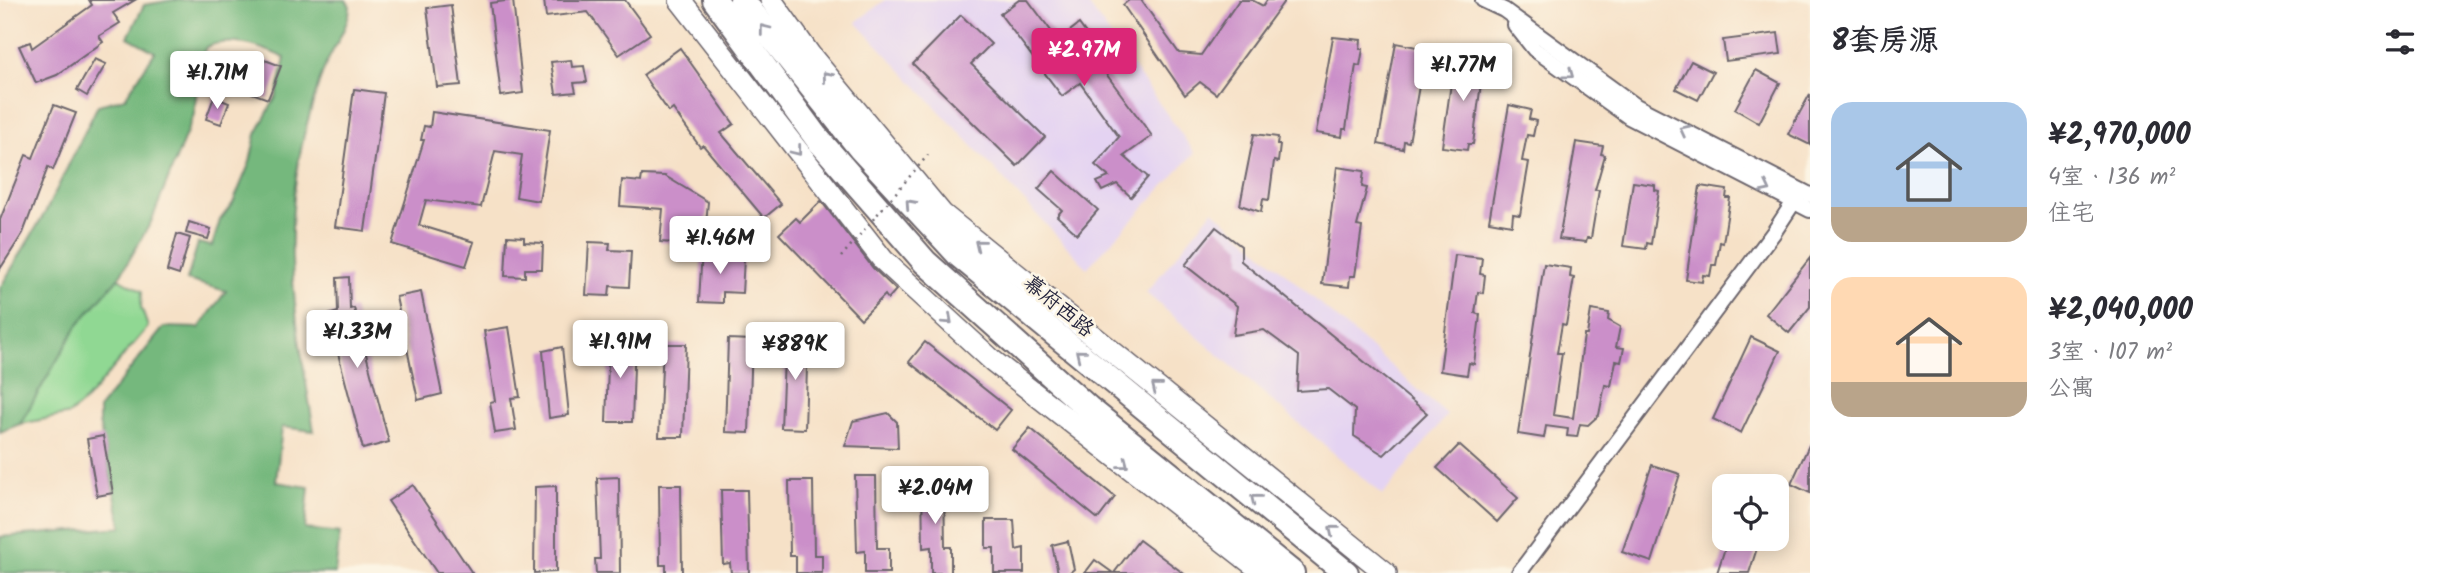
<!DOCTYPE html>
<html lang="zh">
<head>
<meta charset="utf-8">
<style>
	:root { --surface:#fff; --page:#f7f7f7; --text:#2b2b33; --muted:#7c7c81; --accent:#db2777 }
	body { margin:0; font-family:Kalam,"LXGW WenKai TC",sans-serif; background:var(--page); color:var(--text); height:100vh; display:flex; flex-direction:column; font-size:26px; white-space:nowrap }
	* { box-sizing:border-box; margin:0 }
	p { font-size:23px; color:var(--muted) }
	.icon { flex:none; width:38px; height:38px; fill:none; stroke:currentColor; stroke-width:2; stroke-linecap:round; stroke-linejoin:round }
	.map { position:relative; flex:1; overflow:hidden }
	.side { display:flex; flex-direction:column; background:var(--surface); width:630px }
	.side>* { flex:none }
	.controls { position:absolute; left:1712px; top:474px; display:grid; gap:14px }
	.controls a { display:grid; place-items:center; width:77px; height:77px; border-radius:14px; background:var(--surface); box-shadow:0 4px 18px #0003; font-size:35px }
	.price { position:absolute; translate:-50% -60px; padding:0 16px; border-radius:7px; background:#fff; color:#222; font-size:23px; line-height:46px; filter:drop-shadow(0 2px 4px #0008) }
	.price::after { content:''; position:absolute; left:50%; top:42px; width:21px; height:16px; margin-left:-10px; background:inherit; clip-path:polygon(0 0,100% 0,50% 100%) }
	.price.active { background:var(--accent); color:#fff }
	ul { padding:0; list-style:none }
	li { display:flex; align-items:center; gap:21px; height:175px; padding:0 21px }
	li span { display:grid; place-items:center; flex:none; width:196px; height:140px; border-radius:21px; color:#555 }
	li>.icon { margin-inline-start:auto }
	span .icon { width:84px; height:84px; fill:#fffc; stroke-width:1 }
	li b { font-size:30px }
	h2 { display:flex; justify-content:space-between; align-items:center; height:84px; padding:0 21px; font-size:30px }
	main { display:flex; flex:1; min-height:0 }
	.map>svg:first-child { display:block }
</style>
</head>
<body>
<main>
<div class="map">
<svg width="1810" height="573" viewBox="0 0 1810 573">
	<rect width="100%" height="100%" fill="#fcf5e5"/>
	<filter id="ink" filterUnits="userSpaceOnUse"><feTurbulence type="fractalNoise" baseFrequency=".0143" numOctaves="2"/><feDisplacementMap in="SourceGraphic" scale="14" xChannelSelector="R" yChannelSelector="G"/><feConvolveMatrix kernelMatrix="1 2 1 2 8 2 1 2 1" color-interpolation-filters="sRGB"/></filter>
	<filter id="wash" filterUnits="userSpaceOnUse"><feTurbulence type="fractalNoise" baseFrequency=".00686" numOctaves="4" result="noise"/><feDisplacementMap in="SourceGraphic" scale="28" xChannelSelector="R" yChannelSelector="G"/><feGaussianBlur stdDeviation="1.57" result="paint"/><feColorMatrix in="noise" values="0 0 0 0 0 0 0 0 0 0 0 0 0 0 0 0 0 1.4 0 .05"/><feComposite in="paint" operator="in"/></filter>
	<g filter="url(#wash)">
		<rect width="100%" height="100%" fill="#f6e1c7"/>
		<g fill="#e4d3f2">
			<polygon points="885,0 1085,0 1195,153 1087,268 856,22"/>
			<polygon points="1213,210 1447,415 1383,495 1146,293"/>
		</g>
		<polygon fill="#90d893" stroke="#597d67" stroke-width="2" points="118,278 142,291 141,307 148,327 87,399 70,414 20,424 77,325"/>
		<path fill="#74b87d" stroke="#4b6d5c" stroke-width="2" d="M173,0h173l4,6c-1,22 -18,42 -26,63 -8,21 -14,44 -20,66 -25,105 -7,192 10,296l-32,-4 -6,55 33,5 -4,42 35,4 -5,40h-335v-36l122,-10 -23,-104v-15l65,-81 35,1 27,-37 -39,-11 11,-37 14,3 8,-26 13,-17 17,-41 6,-28 21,-39 8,-37c-24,-11 -54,-22 -79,-11l-6,14 -6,53 -43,108 -31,54 -43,50 -57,98 -20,8v-144l46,-77 52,-106 27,-7 30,-46 -27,-15 16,-32z"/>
		<g id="blocks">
			<g fill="#cb8fc9">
				<polygon points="89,0 135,0 113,13 120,23 99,36 103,42 57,75 36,83 19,46 30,42 32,48 92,5"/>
				<polygon points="513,0 523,93 501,96 490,3"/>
				<polygon points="544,0 625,0 650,34 619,55 588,12 546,17"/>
				<polygon points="1019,0 1028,0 1058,40 1079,24 1107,62 1101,67 1152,136 1124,156 1148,177 1131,197 1117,184 1102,191 1097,182 1109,177 1095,165 1119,137 1080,83 1062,96 1000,14"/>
				<polygon points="1129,0 1141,0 1179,53 1201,55 1239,0 1252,0 1263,6 1267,0 1285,0 1216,94 1200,82 1185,95 1123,5"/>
				<polygon points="451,5 461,85 437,87 427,8"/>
				<polygon points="961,15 991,44 971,64 1045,137 1017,166 913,64"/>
				<polygon points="1778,33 1781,54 1726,61 1723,40"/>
				<polygon points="1333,37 1361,40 1360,49 1363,49 1360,66 1356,65 1346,129 1343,129 1342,137 1316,133"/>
				<polygon points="1396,43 1422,48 1420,57 1424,58 1409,142 1404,141 1403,149 1378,144"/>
				<polygon points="680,48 734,124 721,133 781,204 764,218 703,145 700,147 673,109 669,112 643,75"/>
				<polygon points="1455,55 1480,59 1479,67 1483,68 1473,144 1468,144 1467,150 1442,147"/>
				<polygon points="95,59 106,64 87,96 77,90"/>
				<polygon points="265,60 281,66 268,99 252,93"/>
				<polygon points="571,60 572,67 584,66 587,82 574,83 576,92 556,94 551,62"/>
				<polygon points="1691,61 1713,72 1698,100 1676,89"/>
				<polygon points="1756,70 1780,83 1759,123 1735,109"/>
				<polygon points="354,89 384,93 365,231 335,227"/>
				<polygon points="1810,94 1810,145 1788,134"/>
				<polygon points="214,97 229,103 221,124 206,119"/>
				<polygon points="54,105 76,113 53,170 48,167 23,233 0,269 0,220 26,155 33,158"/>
				<polygon points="1509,105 1531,110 1529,119 1536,121 1533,136 1527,135 1522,161 1529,162 1520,215 1513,214 1512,225 1489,221"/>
				<polygon points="432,112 550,130 539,201 516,197 522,155 495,151 481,207 426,200 419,225 474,242 466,266 392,244 424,140 421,140 424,126 430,127"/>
				<polygon points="1254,134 1278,137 1277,145 1280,145 1278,162 1274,161 1269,200 1263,199 1261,212 1240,205"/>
				<polygon points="1576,142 1603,146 1601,154 1605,155 1595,190 1599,190 1591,238 1587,238 1586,242 1559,239"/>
				<polygon points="1337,167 1364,171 1362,187 1367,188 1357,226 1362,227 1355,276 1350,276 1349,287 1322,284"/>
				<polygon points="1054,171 1098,210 1077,234 1057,216 1062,210 1038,189"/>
				<polygon points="642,175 665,176 708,202 704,245 660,242 663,209 620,206 622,180 641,182"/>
				<polygon points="1633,182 1655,185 1655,190 1659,191 1651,244 1647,243 1646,249 1623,246"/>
				<polygon points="1700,186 1727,190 1726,198 1730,198 1723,243 1720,242 1716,265 1712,265 1710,276 1703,275 1702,282 1686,280"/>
				<polygon points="821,201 873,268 896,290 888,299 885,295 861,319 779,234 796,218 800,222"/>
				<polygon points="189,222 211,229 208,239 186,233"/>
				<polygon points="1216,227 1241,246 1241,261 1427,413 1384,455 1354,436 1355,410 1328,389 1297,391 1299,356 1264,330 1233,335 1237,306 1185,265"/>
				<polygon points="177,234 190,238 179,275 167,271"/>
				<polygon points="507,236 524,237 524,242 543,243 542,269 525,269 525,277 505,276"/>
				<polygon points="589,242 610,243 609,250 631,251 629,287 610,286 609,296 586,295"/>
				<polygon points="702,249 723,250 722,257 744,258 742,293 723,292 723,303 699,302"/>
				<polygon points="1455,255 1482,258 1480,274 1485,275 1483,293 1478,292 1475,313 1480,315 1474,364 1469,363 1467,375 1440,371"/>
				<polygon points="1810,258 1810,307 1789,333 1766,314"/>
				<polygon points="1544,264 1571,268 1570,277 1574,278 1566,325 1562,324 1557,353 1562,353 1553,415 1573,418 1584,335 1587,335 1591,310 1609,313 1608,320 1620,327 1616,347 1624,348 1621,362 1616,361 1611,386 1605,385 1599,415 1588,425 1580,424 1577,437 1567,436 1568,429 1546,426 1544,438 1518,434"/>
				<polygon points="349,277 350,309 354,308 389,442 363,449 328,315 338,312 337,278"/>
				<polygon points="421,292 442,394 418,400 396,297"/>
				<polygon points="509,327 520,397 511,398 516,430 495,433 490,402 495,401 484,331"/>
				<polygon points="785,335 808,336 805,429 781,428"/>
				<polygon points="1751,337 1780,351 1741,433 1713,419"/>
				<polygon points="609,338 635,339 632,422 606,422"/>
				<polygon points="728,339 752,340 749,433 725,432"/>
				<polygon points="925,342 1011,410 995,430 909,362"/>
				<polygon points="663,344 686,344 683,437 659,437"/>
				<polygon points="562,347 569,415 549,418 543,351"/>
				<polygon points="888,413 897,422 898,448 845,446 853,421"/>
				<polygon points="1030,428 1115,497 1098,519 1012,449"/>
				<polygon points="103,436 113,493 97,496 87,439"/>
				<polygon points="1810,443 1810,493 1791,484"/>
				<polygon points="1459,445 1518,498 1497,522 1437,468"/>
				<polygon points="1652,465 1680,474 1652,562 1622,552"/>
				<polygon points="855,476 876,476 877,548 889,548 889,573 865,573 865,551 857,552"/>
				<polygon points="619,477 620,573 596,573 595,559 600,559 597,478"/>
				<polygon points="944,480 945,547 951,547 951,573 931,573 931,547 923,548 922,481"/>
				<polygon points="789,481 813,481 814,555 822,555 822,573 796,573 796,556 790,556"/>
				<polygon points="413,485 472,573 437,573 388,501"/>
				<polygon points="659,485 681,485 682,573 666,573 666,565 660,565"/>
				<polygon points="556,486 556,572 534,573 535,487"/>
				<polygon points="721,490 747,490 749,573 731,573 730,563 723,564"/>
				<polygon points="986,520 1014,520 1016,550 1024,548 1024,573 994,573 994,548 986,548"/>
				<polygon points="1728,539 1760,539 1749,573 1717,573"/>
				<polygon points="1139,540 1183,573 1114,573"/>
				<polygon points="1068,541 1074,569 1069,573 1058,573 1052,545"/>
				<polygon points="1095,560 1113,573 1085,573"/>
			</g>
		</g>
	</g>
	<g filter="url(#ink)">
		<use href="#blocks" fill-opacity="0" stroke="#6c656c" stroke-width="2"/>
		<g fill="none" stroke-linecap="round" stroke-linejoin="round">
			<defs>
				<g id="minor">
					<polyline points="1483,0 1504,10 1636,106 1810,195"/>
					<polyline points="1515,25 1534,49 1629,117 1810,210"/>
					<polyline points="1519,573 1774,232 1801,191"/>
				</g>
				<g id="secondary">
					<polyline points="680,0 883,260 993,361 1264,573"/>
					<polyline points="771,0 810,55 942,214 1386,573"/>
				</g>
				<g id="trunk">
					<polyline points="715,0 816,137 925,262 1088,408 1292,573"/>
					<polyline points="742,0 860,148 960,256 1346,573"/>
				</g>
			</defs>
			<use href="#minor" stroke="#6c656c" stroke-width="18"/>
			<use href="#secondary" stroke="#6c656c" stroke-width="24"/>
			<use href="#trunk" stroke="#6c656c" stroke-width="28"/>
			<use href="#minor" stroke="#fff" stroke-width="14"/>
			<use href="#secondary" stroke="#fff" stroke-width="21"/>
			<use href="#trunk" stroke="#fff" stroke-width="24"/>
			<polyline stroke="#6c656c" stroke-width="2.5" stroke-dasharray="2 5" stroke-linecap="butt" points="841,257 928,155"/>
		</g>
		<defs><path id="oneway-chevron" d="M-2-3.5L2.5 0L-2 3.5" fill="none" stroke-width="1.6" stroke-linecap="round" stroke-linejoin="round" transform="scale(1.75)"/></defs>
		<g stroke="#9c9ca7">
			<use href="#oneway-chevron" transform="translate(764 29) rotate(-128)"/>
			<use href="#oneway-chevron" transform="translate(1569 74) rotate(36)"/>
			<use href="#oneway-chevron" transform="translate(827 76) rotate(-130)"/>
			<use href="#oneway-chevron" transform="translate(1684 130) rotate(-153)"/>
			<use href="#oneway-chevron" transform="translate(797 151) rotate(52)"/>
			<use href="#oneway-chevron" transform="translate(1766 188) rotate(27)"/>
			<use href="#oneway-chevron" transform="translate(910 204) rotate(-132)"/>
			<use href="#oneway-chevron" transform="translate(979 244) rotate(-141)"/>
			<use href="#oneway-chevron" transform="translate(948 320) rotate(42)"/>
			<use href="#oneway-chevron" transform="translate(1080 354) rotate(-141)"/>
			<use href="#oneway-chevron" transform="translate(1156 387) rotate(-141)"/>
			<use href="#oneway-chevron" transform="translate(1124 464) rotate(38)"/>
			<use href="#oneway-chevron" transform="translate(1255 499) rotate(-141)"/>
			<use href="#oneway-chevron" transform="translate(1333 530) rotate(-141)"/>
		</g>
	</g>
	<g text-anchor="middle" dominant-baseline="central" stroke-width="5" stroke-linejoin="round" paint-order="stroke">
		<g font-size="21" fill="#22223b" stroke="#fcf5e5">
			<text transform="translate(1058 307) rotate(39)">幕府西路</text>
		</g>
	</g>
</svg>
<div class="controls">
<a><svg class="icon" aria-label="locate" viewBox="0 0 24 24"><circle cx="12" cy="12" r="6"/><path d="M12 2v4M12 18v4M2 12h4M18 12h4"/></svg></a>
</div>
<b class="price active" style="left:1084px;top:88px">¥2.97M</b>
<b class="price" style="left:1463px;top:103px">¥1.77M</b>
<b class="price" style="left:217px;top:111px">¥1.71M</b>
<b class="price" style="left:720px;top:276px">¥1.46M</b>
<b class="price" style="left:357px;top:370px">¥1.33M</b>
<b class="price" style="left:620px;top:380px">¥1.91M</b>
<b class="price" style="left:795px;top:382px">¥889K</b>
<b class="price" style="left:935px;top:526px">¥2.04M</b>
</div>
<section class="side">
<h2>8套房源<svg class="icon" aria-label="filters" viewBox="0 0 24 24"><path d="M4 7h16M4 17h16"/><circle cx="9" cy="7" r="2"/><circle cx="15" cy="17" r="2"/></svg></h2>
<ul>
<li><span style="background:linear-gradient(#a9c7e8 75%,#b9a48a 0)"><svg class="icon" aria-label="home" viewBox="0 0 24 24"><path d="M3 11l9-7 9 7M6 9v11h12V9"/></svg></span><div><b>¥2,970,000</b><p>4室 · 136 m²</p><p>住宅</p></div></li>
<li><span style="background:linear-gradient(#ffd9b3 75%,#b9a48a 0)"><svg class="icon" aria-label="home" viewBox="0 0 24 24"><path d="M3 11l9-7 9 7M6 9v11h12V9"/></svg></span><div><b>¥2,040,000</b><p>3室 · 107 m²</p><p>公寓</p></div></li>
</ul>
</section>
</main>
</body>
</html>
